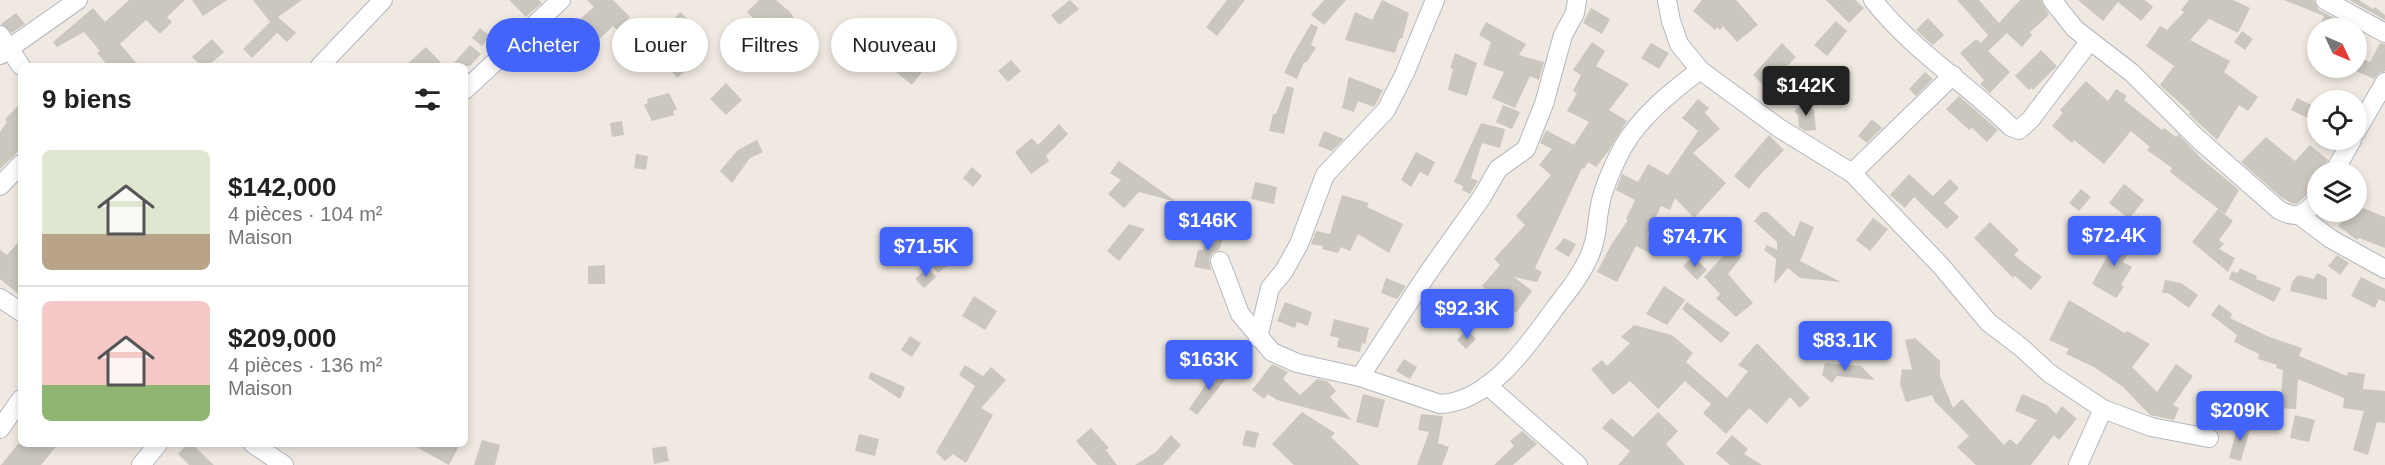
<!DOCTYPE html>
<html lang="fr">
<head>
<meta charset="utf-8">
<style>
	:root { --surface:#fff; --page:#f6f6f6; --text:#222; --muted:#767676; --line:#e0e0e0; --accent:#4264fb }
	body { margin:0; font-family:Helvetica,sans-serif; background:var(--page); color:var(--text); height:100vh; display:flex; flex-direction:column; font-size:22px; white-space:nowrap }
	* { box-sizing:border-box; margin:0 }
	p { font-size:20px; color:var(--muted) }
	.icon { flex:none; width:33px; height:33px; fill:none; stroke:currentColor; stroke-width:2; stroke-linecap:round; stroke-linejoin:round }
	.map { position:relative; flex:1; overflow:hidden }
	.sheet { position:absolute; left:18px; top:63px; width:450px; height:384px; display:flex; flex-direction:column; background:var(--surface); border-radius:9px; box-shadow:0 3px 9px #0003 }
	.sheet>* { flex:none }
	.banner { position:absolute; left:486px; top:18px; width:570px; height:54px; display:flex; gap:12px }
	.needle { width:39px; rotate:134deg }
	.controls { position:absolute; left:2307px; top:18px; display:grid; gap:12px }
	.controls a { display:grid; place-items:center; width:60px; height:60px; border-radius:50%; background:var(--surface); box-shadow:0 3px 9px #0003; font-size:30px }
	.price { position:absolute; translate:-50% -51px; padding:0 14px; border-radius:6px; background:var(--accent); color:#fff; font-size:20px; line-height:39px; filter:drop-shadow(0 2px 3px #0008) }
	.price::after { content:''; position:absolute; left:50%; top:36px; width:18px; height:14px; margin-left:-9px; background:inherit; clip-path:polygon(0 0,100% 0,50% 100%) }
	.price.current { background:#222; color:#fff }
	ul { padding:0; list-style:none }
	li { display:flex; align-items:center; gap:18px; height:150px; padding:0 24px }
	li+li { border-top:2px solid var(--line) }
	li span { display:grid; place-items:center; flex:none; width:168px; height:120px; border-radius:9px; color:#555 }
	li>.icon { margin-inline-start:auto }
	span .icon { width:72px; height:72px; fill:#fffc; stroke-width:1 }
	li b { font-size:26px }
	h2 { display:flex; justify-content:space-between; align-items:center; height:72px; padding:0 24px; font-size:26px }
	.chip { padding:0 21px; border-radius:27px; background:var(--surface); box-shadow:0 3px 9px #0003; font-size:21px; line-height:54px }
	.chip.current { background:var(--accent); color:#fff }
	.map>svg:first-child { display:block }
</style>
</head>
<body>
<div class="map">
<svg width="2385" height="465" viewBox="0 0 2385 465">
	<rect width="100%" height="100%" fill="#efe9e1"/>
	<g fill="#cbc7bf">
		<polygon points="129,0 185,0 167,17 172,22 160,34 146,20 120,44 139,66 108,66 97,53 100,51 84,32 57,47 53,42 93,8 105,22"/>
		<polygon points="192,0 227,0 203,16"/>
		<polygon points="253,0 302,0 278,17 296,33 287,42 277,33 252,58 243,49 270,22"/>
		<polygon points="509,0 539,0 542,3 526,17"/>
		<polygon points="587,0 613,0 630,17 617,30 613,26 591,47 580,35 567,48 557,39 594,7"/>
		<polygon points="759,0 776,0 790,12 805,34 789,45 770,17 761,26 747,12"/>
		<polygon points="1070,0 1079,9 1059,25 1051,15"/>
		<polygon points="1227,0 1245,0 1217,36 1206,27"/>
		<polygon points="1324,0 1346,0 1324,25 1311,15"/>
		<polygon points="1382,0 1409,13 1402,39 1400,38 1395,53 1345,40 1355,12 1372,20"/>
		<polygon points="1702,0 1736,0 1758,25 1737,42 1723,26 1720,30 1717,27 1715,30 1693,11"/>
		<polygon points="1826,0 1855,0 1864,8 1849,23"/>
		<polygon points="1957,0 1979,0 1999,23 2020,0 2041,0 2049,15 2030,32 2032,35 2022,47 2007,33 1988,51 2010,72 1990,93 1980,84 1984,80 1960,53 1976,39 1981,43 1988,35"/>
		<polygon points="2078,0 2145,0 2153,7 2141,21 2118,2 2103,21"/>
		<polygon points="2189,0 2233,0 2250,8 2238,33 2209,19 2190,40 2230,61 2224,72 2258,97 2248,111 2239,105 2217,140 2189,114 2190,112 2160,85 2174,66 2146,46 2160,26 2167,30 2184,12 2181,10"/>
		<polygon points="2284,0 2314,0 2319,10 2353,28 2319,28 2324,16"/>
		<polygon points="2349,0 2359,0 2373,9 2375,7 2385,15 2385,20"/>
		<polygon points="1591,8 1610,19 1602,34 1583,23"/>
		<polygon points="680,12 692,23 686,30 706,54 677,78 658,54 654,59 644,52"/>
		<polygon points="16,13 25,24 12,33 1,24"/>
		<polygon points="1928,18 1944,35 1933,45 1916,30"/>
		<polygon points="1836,21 1847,31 1827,56 1814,45"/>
		<polygon points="1486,22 1526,44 1519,55 1544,62 1539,80 1530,76 1515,108 1492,98 1504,72 1483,65 1491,42 1479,35"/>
		<polygon points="1311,24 1318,27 1311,45 1316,48 1306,63 1304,62 1297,79 1284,73 1291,58"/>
		<polygon points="480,28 490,36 482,46 472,38"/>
		<polygon points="2242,31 2253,39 2245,50 2234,42"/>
		<polygon points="212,39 224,52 208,66 201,66 192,57"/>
		<polygon points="1592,42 1605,51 1596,66 1629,84 1609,110 1627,121 1607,153 1596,167 1588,162 1584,169 1582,168 1535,268 1542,272 1537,282 1514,277 1532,291 1516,313 1482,286 1500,265 1494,259 1525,225 1516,216 1551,175 1539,165 1552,149 1540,143 1546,130 1574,145 1589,122 1567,111 1577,93 1573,91 1581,75 1573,70"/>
		<polygon points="1651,43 1669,53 1659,69 1641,58"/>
		<polygon points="1782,43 1796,57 1766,88 1753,75"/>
		<polygon points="2380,43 2385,44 2385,71 2379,73 2374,79 2356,71 2356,56 2370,62"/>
		<polygon points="470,45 481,54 470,66 451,66"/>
		<polygon points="426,47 444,66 405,66"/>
		<polygon points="2041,50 2057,66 2033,90 2031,88 2029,90 2015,76"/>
		<polygon points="1455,53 1477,63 1467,96 1448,90 1453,69 1450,68"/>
		<polygon points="906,59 922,72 912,85 896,72"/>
		<polygon points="1011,60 1021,71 1008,82 998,71"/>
		<polygon points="1925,72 1933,79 1916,96 1909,89"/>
		<polygon points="1349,77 1383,90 1374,107 1358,101 1354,112 1342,108"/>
		<polygon points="2086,81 2108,101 2116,89 2127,96 2124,100 2162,130 2164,128 2176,137 2178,134 2203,160 2239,190 2225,214 2170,172 2172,168 2147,150 2150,147 2131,131 2104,164 2074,140 2072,143 2052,126 2063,113 2060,110"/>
		<polygon points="726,83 742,100 726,115 710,99"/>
		<polygon points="1287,86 1294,88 1284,134 1269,131 1273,114 1276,114"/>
		<polygon points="669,93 677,109 673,111 674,115 652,121 644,105 648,103 647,99"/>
		<polygon points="1959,96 1998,130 1987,142 1972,128 1969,130 1946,109"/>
		<polygon points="2297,98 2318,108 2318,123 2291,110"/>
		<polygon points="1698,99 1709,108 1705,113 1720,129 1693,153 1726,183 1694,218 1675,198 1670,210 1661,206 1647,236 1664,245 1657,257 1636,246 1617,282 1597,272 1611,245 1628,220 1626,219 1635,200 1616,190 1622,174 1638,182 1648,164 1668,175 1698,131 1682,118"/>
		<polygon points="1805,101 1814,110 1816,130 1805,131 1799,127 1798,115 1794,111"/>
		<polygon points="21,103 21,149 0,169 0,132 7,122 5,119"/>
		<polygon points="1503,105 1520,112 1512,129 1496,122"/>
		<polygon points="1872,119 1882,128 1867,143 1858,136"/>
		<polygon points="622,121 624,135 612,137 610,123"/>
		<polygon points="1481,123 1505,129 1500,148 1482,143 1471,178 1478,181 1470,194 1462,190 1463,186 1454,182"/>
		<polygon points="1059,124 1068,134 1046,156 1049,161 1031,174 1015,152 1032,138 1038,145"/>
		<polygon points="1324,131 1344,139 1332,151 1318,146"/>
		<polygon points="1769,135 1784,150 1759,176 1749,189 1734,176"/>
		<polygon points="2266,137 2295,161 2310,145 2328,160 2323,172 2318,172 2318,189 2310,192 2297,204 2291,203 2281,197 2241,162"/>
		<polygon points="757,140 763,152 750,158 732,183 720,171 738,150"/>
		<polygon points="1416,152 1435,162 1428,176 1420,172 1411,187 1401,180"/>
		<polygon points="636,154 648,156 646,170 634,168"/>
		<polygon points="1119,161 1174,200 1173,201 1139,192 1124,208 1108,194 1121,180 1110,173"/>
		<polygon points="972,167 982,176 973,187 963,178"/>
		<polygon points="1909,174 1933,196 1950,179 1959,188 1944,203 1959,217 1947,229 1914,197 1905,208 1890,195"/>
		<polygon points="1255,182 1277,187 1274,204 1251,199"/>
		<polygon points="2124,184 2144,200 2129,219 2109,203"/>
		<polygon points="2081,189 2091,197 2079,211 2069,203"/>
		<polygon points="1342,195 1369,203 1367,207 1403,224 1389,253 1358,234 1350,251 1341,247 1338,253 1322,249 1323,246 1311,244 1316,231 1330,234"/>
		<polygon points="2356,205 2385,217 2385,248 2359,238 2357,240 2338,226 2350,212 2356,212"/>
		<polygon points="2218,209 2233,221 2219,240 2224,244 2219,249 2235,258 2228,272 2192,242"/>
		<polygon points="1762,212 1767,212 1794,237 1800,221 1814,227 1800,261 1841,282 1800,278 1788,268 1774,284 1776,259 1764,250 1767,245 1777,250 1777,242 1754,221"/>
		<polygon points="1873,218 1888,229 1870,251 1856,240"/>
		<polygon points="1990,222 2019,250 2014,255 2042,277 2031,290 2015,276 2013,278 1974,238"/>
		<polygon points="1129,224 1145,229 1119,261 1107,251"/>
		<polygon points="1208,233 1223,238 1219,250 1212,253 1209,259 1211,270 1194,267 1198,250 1203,250"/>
		<polygon points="2113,233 2134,244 2123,262 2132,267 2121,285 2124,287 2116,298 2092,284 2111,249 2105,246"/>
		<polygon points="1564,238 1576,244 1569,257 1555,249"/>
		<polygon points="21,239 21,296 0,279 0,250 7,255"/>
		<polygon points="935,245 950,263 938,273 922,256"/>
		<polygon points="1731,247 1742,256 1728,274 1753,303 1736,317 1716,298 1720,294 1704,277"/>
		<polygon points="2337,255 2349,263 2340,275 2328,266"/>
		<polygon points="1693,256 1707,270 1697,280 1683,266"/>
		<polygon points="605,265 605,284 588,284 588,266"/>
		<polygon points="928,267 936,277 924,288 915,279"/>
		<polygon points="2240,268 2257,276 2256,279 2281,288 2274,302 2229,279 2232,271 2238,273"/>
		<polygon points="2317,273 2327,278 2327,300 2290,291 2292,282 2298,275 2314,279"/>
		<polygon points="2361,277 2385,289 2385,302 2379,299 2375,308 2351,296"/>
		<polygon points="1386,278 1406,286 1397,299 1381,293"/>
		<polygon points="2165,280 2181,283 2198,295 2189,308 2168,293 2162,293"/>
		<polygon points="1664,286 1685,300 1667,325 1646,314"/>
		<polygon points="974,296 997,311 985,330 962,316"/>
		<polygon points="2069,300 2125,333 2127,331 2150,344 2132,367 2157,392 2176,364 2193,376 2173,405 2179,408 2174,420 2150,415 2123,387 2094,367 2066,354 2069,349 2049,340"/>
		<polygon points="1285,302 1312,312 1308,326 1297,322 1295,328 1277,321"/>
		<polygon points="1687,302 1730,333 1721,343 1682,309"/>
		<polygon points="2219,304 2232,314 2230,318 2267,336 2302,348 2299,356 2347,376 2348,372 2365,374 2363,389 2385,391 2385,423 2377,422 2368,455 2353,450 2364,411 2343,408 2344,398 2298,379 2296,409 2280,408 2283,370 2276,368 2277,365 2258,359 2259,354 2234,342 2237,335 2211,315"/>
		<polygon points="1334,319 1369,328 1365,344 1362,343 1360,352 1337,347 1339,338 1330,336"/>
		<polygon points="1840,323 1854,335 1836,357 1822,345"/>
		<polygon points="1634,325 1672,335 1693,353 1686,362 1727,398 1748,371 1738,365 1757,343 1810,398 1800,408 1790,397 1767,424 1749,408 1726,434 1703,413 1711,404 1685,381 1658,409 1630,381 1613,395 1591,369 1602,360 1607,366 1630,343 1621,337"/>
		<polygon points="1467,330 1476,339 1466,349 1457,340"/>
		<polygon points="910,336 921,343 912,357 901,350"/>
		<polygon points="1915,338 1940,361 1940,376 1953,408 1962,399 2004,445 2010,439 2017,445 2037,420 2015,411 2022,394 2047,405 2056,414 2062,406 2077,419 2059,440 2054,435 2031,465 1976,465 1957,447 1969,436 1935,402 1932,395 1906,402 1900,384 1902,369 1912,370 1905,340"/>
		<polygon points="1404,359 1417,367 1410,379 1396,371"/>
		<polygon points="1825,363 1861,366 1875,380 1837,376 1832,383 1822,375"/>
		<polygon points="1272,364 1288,372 1283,379 1300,395 1317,379 1327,381 1336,391 1330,397 1352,420 1277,400 1268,394 1264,399 1252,390"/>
		<polygon points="965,365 983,376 991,367 1006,380 981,408 993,415 966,463 953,454 945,461 936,452 975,386 959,375"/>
		<polygon points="1217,368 1229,375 1197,415 1189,409"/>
		<polygon points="871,372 905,387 900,399 868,378"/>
		<polygon points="1363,394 1385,400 1378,428 1356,422"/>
		<polygon points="1302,412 1335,433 1331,437 1360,465 1294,465 1272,444"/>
		<polygon points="1658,412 1678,431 1666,444 1685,465 1618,465 1630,451 1602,428 1611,418 1633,437"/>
		<polygon points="1421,414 1443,416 1438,443 1449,447 1442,465 1417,465 1429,432 1418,430"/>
		<polygon points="2295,415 2315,420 2309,442 2290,438"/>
		<polygon points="2239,422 2251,425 2241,461 2229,458"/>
		<polygon points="1091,428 1109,448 1106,450 1117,465 1097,465 1076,441"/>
		<polygon points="1246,430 1259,433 1255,448 1242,445"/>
		<polygon points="1522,431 1537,444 1513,465 1494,465 1514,446 1510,441"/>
		<polygon points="859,434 879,439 875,456 855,451"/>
		<polygon points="1171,435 1181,445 1163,465 1135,465 1156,452"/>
		<polygon points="1732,435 1748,449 1744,454 1762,465 1730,465 1716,453"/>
		<polygon points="482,440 500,445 495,465 474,465"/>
		<polygon points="18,444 58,444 41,465 1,465"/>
		<polygon points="187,444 192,444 214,465 189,465 178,454"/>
		<polygon points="411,444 460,444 449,465"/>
		<polygon points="666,446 669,461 654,464 652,448"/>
	</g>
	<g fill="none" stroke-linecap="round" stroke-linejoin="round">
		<defs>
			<g id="street">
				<polyline points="1667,0 1671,21 1679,44 1700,70 1779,128 1852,173 1942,267 1988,322 2022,348 2049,373 2103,409 2151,427 2209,438"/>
				<path d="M1873,0c39,50 93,83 138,127l8,3 12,-11 58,-77"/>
				<path d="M2052,0l23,29 57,44 65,65 82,72c19,10 25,5 39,-10"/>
				<polyline points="2325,0 2385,33"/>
				<polyline points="0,35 21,66"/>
				<polyline points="0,55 78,0"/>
				<polyline points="320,66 383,0"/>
				<polyline points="465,90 561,0"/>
				<polyline points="2356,132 2385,82"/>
				<polyline points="2334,172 2352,140"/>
				<polyline points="1852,173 1953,75"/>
				<polyline points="0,186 21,164"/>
				<polyline points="2299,215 2331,239 2385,269"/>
				<path d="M1220,261l20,53 32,38 25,11 63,14 80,27c50,-2 89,-60 115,-96 15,-19 31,-39 38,-62 4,-12 4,-23 6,-35 3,-22 14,-45 24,-64 18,-31 48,-55 77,-77"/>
				<polyline points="0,298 21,312"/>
				<polyline points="1258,338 1270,288 1284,271 1299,244 1325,175 1386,110 1404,75 1435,0"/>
				<polyline points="1360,377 1428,273 1482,197 1498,169 1526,149 1544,104 1563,35 1575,13 1577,0"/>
				<polyline points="1487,385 1578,465"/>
				<polyline points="0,429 21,399"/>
				<polyline points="253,444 284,465"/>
				<polyline points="141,465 158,444"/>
				<polyline points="2078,465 2103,409"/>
			</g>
		</defs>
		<use href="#street" stroke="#b4b7c1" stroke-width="20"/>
		<use href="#street" stroke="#fff" stroke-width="18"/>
	</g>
</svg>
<div class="controls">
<a><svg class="needle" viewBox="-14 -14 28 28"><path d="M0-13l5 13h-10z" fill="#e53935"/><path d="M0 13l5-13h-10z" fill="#767676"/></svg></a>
<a><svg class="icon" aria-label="locate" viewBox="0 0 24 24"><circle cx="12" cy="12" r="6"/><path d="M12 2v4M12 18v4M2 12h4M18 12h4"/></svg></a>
<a><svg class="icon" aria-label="layers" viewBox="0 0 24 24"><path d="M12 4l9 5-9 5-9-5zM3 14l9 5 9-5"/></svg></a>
</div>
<b class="price current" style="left:1806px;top:117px">$142K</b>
<b class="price" style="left:1208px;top:252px">$146K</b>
<b class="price" style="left:2114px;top:267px">$72.4K</b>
<b class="price" style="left:1695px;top:268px">$74.7K</b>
<b class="price" style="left:926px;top:278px">$71.5K</b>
<b class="price" style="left:1467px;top:340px">$92.3K</b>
<b class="price" style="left:1845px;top:372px">$83.1K</b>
<b class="price" style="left:1209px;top:391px">$163K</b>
<b class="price" style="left:2240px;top:442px">$209K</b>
<div class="banner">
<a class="chip current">Acheter</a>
<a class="chip">Louer</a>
<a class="chip">Filtres</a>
<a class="chip">Nouveau</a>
</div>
<section class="sheet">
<h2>9 biens<svg class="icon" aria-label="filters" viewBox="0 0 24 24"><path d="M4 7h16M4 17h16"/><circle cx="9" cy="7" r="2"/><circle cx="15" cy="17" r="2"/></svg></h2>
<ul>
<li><span style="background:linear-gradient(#dfe7d0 70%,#b9a48a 0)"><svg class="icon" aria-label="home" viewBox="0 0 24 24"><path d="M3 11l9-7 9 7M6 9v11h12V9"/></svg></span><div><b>$142,000</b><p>4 pièces · 104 m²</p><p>Maison</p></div></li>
<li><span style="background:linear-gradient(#f6c9c9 70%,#8fb573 0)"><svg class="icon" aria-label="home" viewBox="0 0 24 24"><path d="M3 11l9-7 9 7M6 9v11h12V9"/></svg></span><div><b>$209,000</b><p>4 pièces · 136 m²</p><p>Maison</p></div></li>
</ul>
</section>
</div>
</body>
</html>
